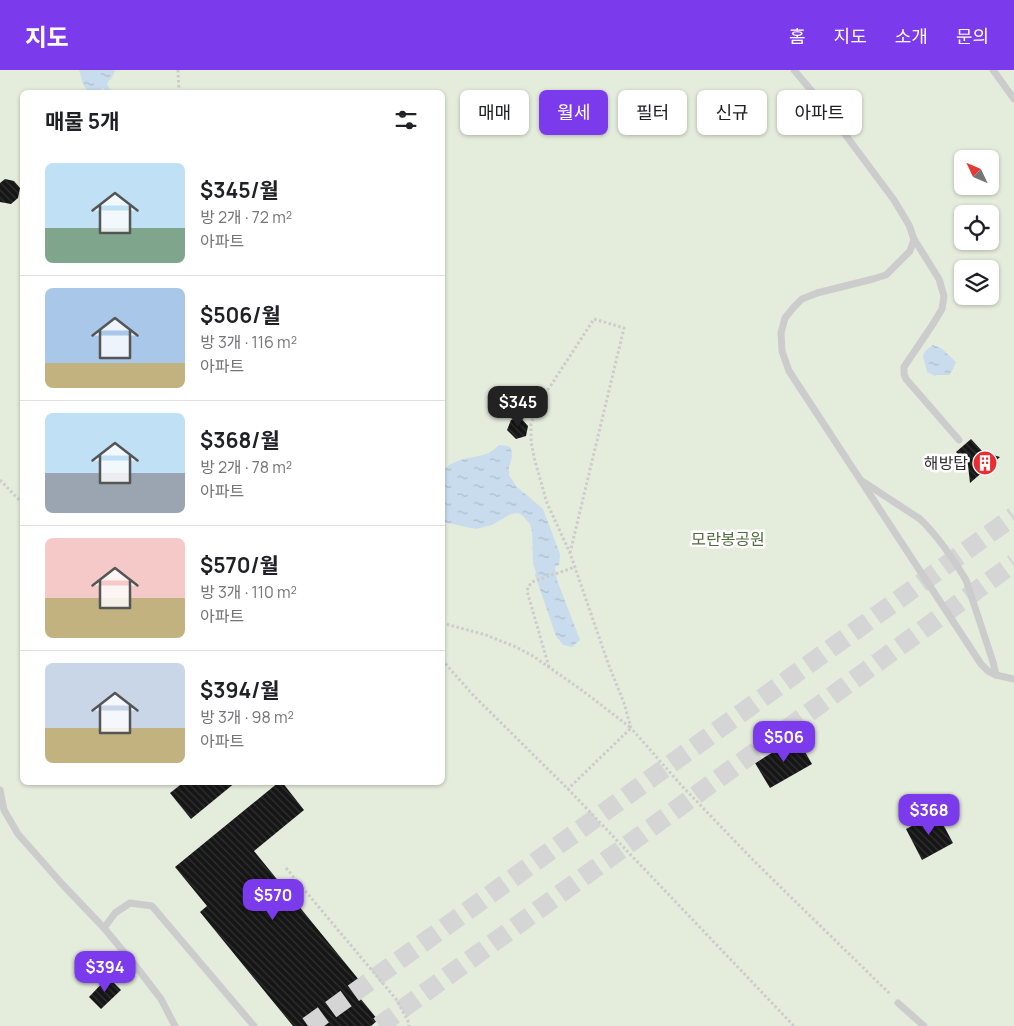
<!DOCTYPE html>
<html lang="ko">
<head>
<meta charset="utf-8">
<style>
	:root { --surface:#fff; --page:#f2f2f2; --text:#202124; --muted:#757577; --line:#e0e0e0; --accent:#7c3aed }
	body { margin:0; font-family:Manrope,"Noto Sans KR",sans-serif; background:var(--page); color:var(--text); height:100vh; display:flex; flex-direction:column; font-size:19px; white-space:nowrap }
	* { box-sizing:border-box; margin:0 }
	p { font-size:16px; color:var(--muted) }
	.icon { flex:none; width:28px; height:28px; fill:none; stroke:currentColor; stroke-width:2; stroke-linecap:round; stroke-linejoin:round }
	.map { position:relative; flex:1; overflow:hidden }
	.details { position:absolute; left:20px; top:20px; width:425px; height:695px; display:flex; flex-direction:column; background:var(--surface); border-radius:8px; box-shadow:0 1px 4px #0004 }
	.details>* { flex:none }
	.banner { position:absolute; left:460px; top:20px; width:475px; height:45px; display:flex; gap:10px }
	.needle { width:32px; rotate:314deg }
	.tools { position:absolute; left:954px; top:80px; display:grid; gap:10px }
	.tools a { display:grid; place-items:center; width:45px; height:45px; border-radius:8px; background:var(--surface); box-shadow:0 1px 4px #0004; font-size:25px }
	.price { position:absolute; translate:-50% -42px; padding:0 11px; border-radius:10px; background:var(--accent); color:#fff; font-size:16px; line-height:32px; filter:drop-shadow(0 1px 2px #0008) }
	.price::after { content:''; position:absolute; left:50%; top:30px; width:15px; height:11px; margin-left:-8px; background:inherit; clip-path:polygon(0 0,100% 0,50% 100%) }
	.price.selected { background:#222; color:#fff }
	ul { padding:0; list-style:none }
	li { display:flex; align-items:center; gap:15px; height:125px; padding:0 25px }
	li+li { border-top:1px solid var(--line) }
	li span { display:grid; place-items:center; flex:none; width:140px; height:100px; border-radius:8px; color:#555 }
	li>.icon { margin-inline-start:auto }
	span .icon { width:60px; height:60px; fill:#fffc; stroke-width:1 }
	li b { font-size:21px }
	h2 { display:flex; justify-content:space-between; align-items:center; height:60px; padding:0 25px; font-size:21px }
	.chip { padding:0 18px; border-radius:8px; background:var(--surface); box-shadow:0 1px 4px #0004; font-size:18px; line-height:45px }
	.chip.selected { background:var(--accent); color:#fff }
	header { display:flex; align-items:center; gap:30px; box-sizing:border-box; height:70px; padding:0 25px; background:var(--accent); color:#fff }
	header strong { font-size:24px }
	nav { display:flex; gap:28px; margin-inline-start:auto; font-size:18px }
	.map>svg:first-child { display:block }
</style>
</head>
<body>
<header>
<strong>지도</strong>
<nav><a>홈</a><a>지도</a><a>소개</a><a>문의</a></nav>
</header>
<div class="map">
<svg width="1014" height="956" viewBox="0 0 1014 956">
	<defs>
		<pattern id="water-ripples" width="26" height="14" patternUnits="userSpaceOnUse" patternTransform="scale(1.25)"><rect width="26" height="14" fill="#c8dced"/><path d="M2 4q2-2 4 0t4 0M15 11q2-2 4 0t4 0" fill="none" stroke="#acbdcc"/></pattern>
		<pattern id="building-back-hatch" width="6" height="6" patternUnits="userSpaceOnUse" patternTransform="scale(1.25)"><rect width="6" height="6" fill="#161616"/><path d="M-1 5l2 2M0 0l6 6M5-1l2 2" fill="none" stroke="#303030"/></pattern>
	</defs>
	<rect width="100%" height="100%" fill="#fff"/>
	<path fill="#e4ecdc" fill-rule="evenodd" d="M0,0h1014v956h-1014zM22,22h420v690h-420zM962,89h28v27h-28zM962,144h28v27h-28zM962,199h28v27h-28z"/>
	<g fill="url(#water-ripples)">
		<path d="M79,0h36c-1,5 -3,7 -6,11 -5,9 -11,11 -21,11l-5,-8z"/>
		<polygon points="933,275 941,278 956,292 953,299 949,305 937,305 935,306 927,302 923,286 925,281"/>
		<path d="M499,375l8,1 4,2 1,9 -3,10v8l7,11 27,23 17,45 -1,11 -4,2 2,13 23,60 -8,7 -9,-2 -7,-9 -21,-61 1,-3 -3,-8 -1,-32 -2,-8 -8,-9 -4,-2 -7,1 -19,11 -16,4 -33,-7v-51c11,-14 30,-12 46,-18 3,-2 7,-5 10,-8z"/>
	</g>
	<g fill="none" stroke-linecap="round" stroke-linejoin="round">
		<polyline stroke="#c8dced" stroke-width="5" points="95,0 109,22"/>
	</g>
	<g fill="url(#building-back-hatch)">
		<polygon points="5,109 14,111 20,118 18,128 11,134 0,132 0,113"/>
		<polygon points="521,348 528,356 526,366 516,369 507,360 511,350"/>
		<polygon points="971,369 983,382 1000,387 970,413 968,395 956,382"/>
		<polygon points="797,668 812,694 770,718 755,693"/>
		<polygon points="184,712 236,712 191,749 170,723"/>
		<polygon points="279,712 282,712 304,740 254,781 368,921 360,928 378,950 371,956 293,956 200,842 207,836 175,797"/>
		<polygon points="937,743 953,773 922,790 906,759"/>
		<polygon points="108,907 121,920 101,939 89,927"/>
	</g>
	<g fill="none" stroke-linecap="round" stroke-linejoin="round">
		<g stroke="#d5d5d5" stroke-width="19" stroke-dasharray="19 9" stroke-linecap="butt">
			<polyline points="308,956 1014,446"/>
			<polyline points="379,956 1014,493"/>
		</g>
		<g stroke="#ccc" stroke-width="3" stroke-dasharray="2.5 2.5" stroke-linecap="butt">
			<polyline points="178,0 179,22"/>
			<polyline points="0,410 22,433"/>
			<polyline points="570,483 624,258 594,249 538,335 531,354 531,372 535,391 547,433 570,483 608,593 624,633 631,658 681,715 753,790 891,925"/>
			<polyline points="442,553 486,565 516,577 533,586 583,621 631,658 568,719"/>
			<polyline points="442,590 474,626 568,719 794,956"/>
			<polyline points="549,597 527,521 528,517 532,512 575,497"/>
			<polyline points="286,798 396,929 409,953 409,956"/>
		</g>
		<g stroke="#ccc" stroke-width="7">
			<polyline points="794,0 821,32 894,130 909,155 914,169 910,181 886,205 873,209 817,223 802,229 794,237 785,248 781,263 782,281 789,301 981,594 988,601 996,605"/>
			<polyline points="993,0 1014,29"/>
			<polyline points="914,169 939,209 944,226 942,239 933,254 904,297 904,304 906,309 959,370"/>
			<path d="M862,411l58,38c16,15 35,42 46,61l27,82 3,13 18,4"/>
			<polyline points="0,720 4,740 18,764 63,815 104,858 138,899 161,929 175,956"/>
			<polyline points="104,858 115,843 130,833 152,836 254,956"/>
			<polyline points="898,933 924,956"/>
		</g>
	</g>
	<defs>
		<symbol id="building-disc" viewBox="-11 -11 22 22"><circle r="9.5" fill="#e92e31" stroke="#fff"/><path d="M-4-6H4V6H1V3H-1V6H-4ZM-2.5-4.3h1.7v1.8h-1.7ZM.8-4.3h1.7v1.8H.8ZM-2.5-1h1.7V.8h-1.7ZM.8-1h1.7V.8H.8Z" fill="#fff"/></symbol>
	</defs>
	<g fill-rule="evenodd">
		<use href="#building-disc" x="971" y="379" width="28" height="28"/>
	</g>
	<g text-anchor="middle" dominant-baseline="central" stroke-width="5" stroke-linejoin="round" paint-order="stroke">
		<g font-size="16" fill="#2f2f2f" stroke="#fff" text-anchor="end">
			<text x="968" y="393">해방탑</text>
		</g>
		<g font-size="16" fill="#4f6c3b" stroke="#fff">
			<text x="728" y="469">모란봉공원</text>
		</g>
	</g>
</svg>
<div class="tools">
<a><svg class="needle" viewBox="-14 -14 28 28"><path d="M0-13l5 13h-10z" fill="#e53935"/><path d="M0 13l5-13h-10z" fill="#757577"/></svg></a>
<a><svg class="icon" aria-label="locate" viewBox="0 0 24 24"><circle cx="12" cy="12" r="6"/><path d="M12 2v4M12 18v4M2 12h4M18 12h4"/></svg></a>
<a><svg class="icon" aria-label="layers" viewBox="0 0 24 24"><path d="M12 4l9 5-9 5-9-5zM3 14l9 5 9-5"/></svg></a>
</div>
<b class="price selected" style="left:518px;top:358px">$345</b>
<b class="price" style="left:784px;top:693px">$506</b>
<b class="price" style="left:929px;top:766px">$368</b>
<b class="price" style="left:273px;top:851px">$570</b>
<b class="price" style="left:105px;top:923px">$394</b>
<div class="banner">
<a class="chip">매매</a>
<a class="chip selected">월세</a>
<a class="chip">필터</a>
<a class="chip">신규</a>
<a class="chip">아파트</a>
</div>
<section class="details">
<h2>매물 5개<svg class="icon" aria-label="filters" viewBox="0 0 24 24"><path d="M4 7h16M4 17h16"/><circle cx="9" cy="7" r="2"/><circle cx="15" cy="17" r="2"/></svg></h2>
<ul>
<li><span style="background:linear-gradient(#bfe0f5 65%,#7fa58c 0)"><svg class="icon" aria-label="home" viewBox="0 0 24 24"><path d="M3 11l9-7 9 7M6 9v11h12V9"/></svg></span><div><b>$345/월</b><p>방 2개 · 72 m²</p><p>아파트</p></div></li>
<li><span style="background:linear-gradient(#a9c7e8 75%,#c2b280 0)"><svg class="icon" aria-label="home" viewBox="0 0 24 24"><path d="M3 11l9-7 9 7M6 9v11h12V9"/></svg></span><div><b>$506/월</b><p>방 3개 · 116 m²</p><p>아파트</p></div></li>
<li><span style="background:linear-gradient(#bfe0f5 60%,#9aa5b1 0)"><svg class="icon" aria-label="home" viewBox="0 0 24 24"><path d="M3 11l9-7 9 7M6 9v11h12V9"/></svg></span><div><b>$368/월</b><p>방 2개 · 78 m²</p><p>아파트</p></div></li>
<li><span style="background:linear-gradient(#f6c9c9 60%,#c2b280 0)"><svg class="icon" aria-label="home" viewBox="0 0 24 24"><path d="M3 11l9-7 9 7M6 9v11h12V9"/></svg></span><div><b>$570/월</b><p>방 3개 · 110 m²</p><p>아파트</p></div></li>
<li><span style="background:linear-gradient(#c9d6e8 65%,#c2b280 0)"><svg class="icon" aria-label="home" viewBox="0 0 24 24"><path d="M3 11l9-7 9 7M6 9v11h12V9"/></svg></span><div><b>$394/월</b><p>방 3개 · 98 m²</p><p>아파트</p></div></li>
</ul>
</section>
</div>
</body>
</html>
